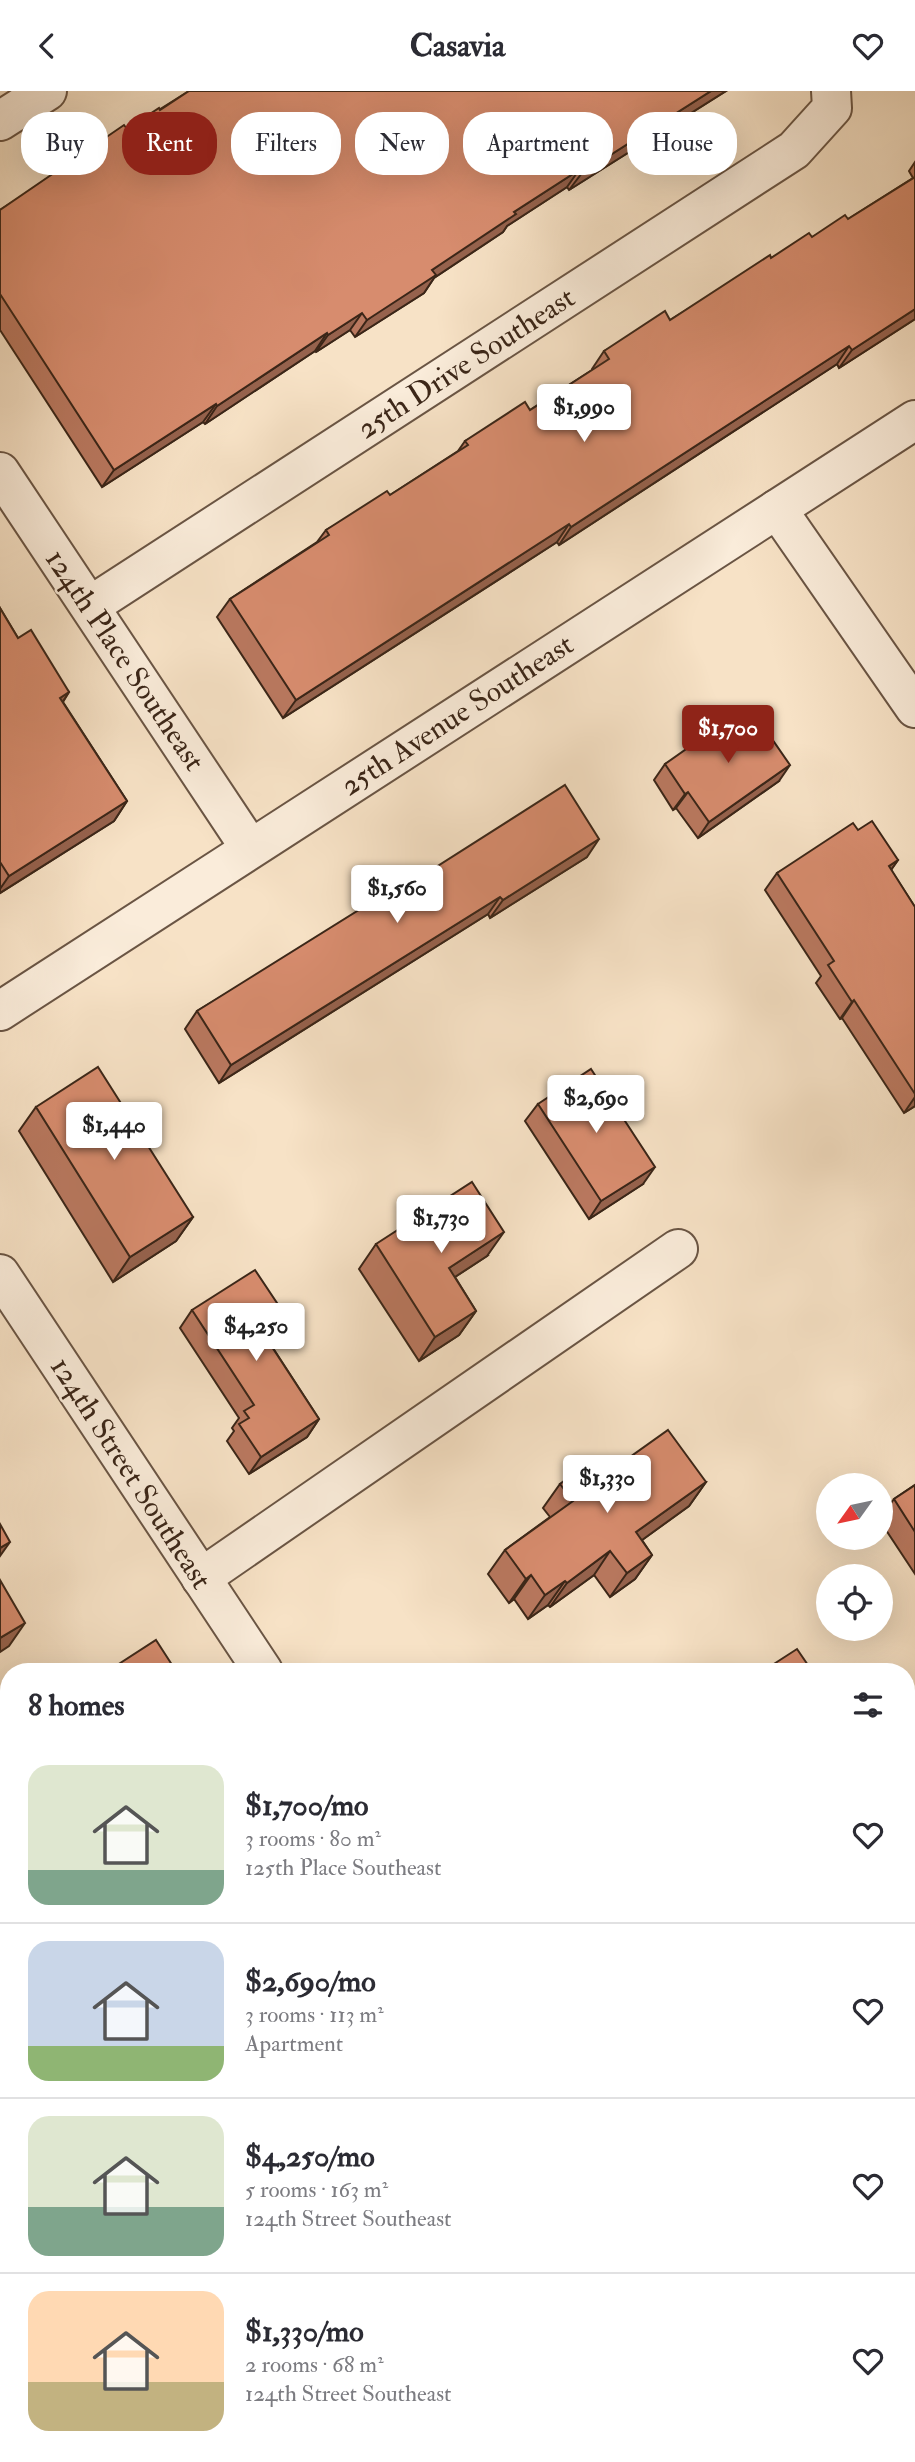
<!DOCTYPE html>
<html lang="en">
<head>
<meta charset="utf-8">
<style>
	:root { --surface:#fff; --page:#f7f7f7; --text:#2b2b33; --muted:#7c7c81; --line:#e1e1e2; --accent:#8f2418 }
	body { margin:0; font-family:"IM FELL Double Pica",serif; background:var(--page); color:var(--text); height:100vh; display:flex; flex-direction:column; font-size:26px; white-space:nowrap }
	* { box-sizing:border-box; margin:0 }
	p { font-size:23px; color:var(--muted) }
	.icon { flex:none; width:38px; height:38px; fill:none; stroke:currentColor; stroke-width:2; stroke-linecap:round; stroke-linejoin:round }
	.map { position:relative; flex:1; overflow:hidden }
	.panel { position:absolute; left:0px; top:1572px; width:915px; height:800px; display:flex; flex-direction:column; background:var(--surface); border-radius:28px 28px 0 0; box-shadow:0 7px 28px #0002 }
	.panel>* { flex:none }
	.top-card { position:absolute; left:21px; top:21px; width:873px; height:63px; display:flex; gap:14px }
	.needle { width:46px; rotate:237deg }
	.buttons { position:absolute; left:816px; top:1382px; display:grid; gap:14px }
	.buttons a { display:grid; place-items:center; width:77px; height:77px; border-radius:50%; background:var(--surface); box-shadow:0 7px 28px #0002; font-size:35px }
	.price { position:absolute; translate:-50% -60px; padding:0 16px; border-radius:7px; background:#fff; color:#222; font-size:23px; line-height:46px; filter:drop-shadow(0 2px 4px #0008) }
	.price::after { content:''; position:absolute; left:50%; top:42px; width:21px; height:16px; margin-left:-10px; background:inherit; clip-path:polygon(0 0,100% 0,50% 100%) }
	.price.current { background:var(--accent); color:#fff }
	ul { padding:0; list-style:none }
	li { display:flex; align-items:center; gap:21px; height:175px; padding:0 28px }
	li+li { border-top:2px solid var(--line) }
	li span { display:grid; place-items:center; flex:none; width:196px; height:140px; border-radius:21px; color:#555 }
	li>.icon { margin-inline-start:auto }
	span .icon { width:84px; height:84px; fill:#fffc; stroke-width:1 }
	li b { font-size:30px }
	h2 { display:flex; justify-content:space-between; align-items:center; height:84px; padding:0 28px; font-size:30px }
	.chip { padding:0 24px; border-radius:28px; background:var(--surface); box-shadow:0 7px 28px #0002; font-size:24px; line-height:63px }
	.chip.current { background:var(--accent); color:#fff }
	header { display:flex; justify-content:space-between; align-items:center; height:91px; padding:0 28px; background:var(--surface); font-size:32px; font-weight:700 }
	.map>svg:first-child { display:block }
</style>
</head>
<body>
<header><svg class="icon" aria-label="back" viewBox="0 0 24 24"><path d="M15 5l-7 7 7 7"/></svg>Casavia<svg class="icon" aria-label="heart" viewBox="0 0 24 24"><path d="M12 20l-8-8c-3-5 5-10 8-4 3-6 11-1 8 4z"/></svg></header>
<div class="map">
<svg width="915" height="2371" viewBox="0 0 915 2371">
	<rect width="100%" height="100%" fill="#f7e2c6"/>
	<filter id="stains"><feTurbulence type="fractalNoise" baseFrequency=".00286" numOctaves="4"/><feColorMatrix values="0 0 0 0 .2 0 0 0 0 .09 0 0 0 0 .02 0 0 0 .5 -.17"/></filter>
	<radialGradient id="worn" r=".72"><stop offset=".6" stop-color="#630" stop-opacity="0"/><stop offset="1" stop-color="#630" stop-opacity=".3"/></radialGradient>
	<g fill="none" stroke-linecap="round" stroke-linejoin="round">
		<defs>
			<g id="minor">
				<polyline points="0,30 47,0"/>
				<polyline points="0,381 250,757"/>
				<polyline points="777,418 915,617"/>
				<polyline points="90,515 794,59 832,17 831,0"/>
				<polyline points="0,920 915,329"/>
				<polyline points="0,1183 263,1580"/>
				<polyline points="201,1487 678,1158"/>
				<polyline points="906,1708 915,1703"/>
				<polyline points="906,2213 915,2208"/>
				<polyline points="788,2362 794,2371"/>
			</g>
		</defs>
		<use href="#minor" stroke="#6a5544" stroke-width="42"/>
		<use href="#minor" stroke="#faecda" stroke-width="38"/>
	</g>
	<g fill="#b9785f" stroke="#3b2618" stroke-width="2">
		<polygon points="189,0 726,0 569,99 567,96 507,135 503,141 434,187 424,202 355,246 350,239 316,261 315,260 205,333 203,331 102,396 0,239 0,119"/>
		<polygon points="915,71 915,228 839,277 837,273 559,454 557,451 283,627 217,526 230,508 317,451 326,439 390,404 458,360 465,350 530,319 592,279 592,278 604,260 670,229 771,167 848,128 913,87 909,80"/>
		<polygon points="0,517 18,547 69,601 63,611 127,710 114,730 0,802"/>
		<polygon points="719,643 779,690 698,747 676,717 673,719 654,689 665,673"/>
		<polygon points="858,739 898,769 891,779 915,816 915,1015 904,1022 842,927 840,928 816,892 821,885 765,799 777,782"/>
		<polygon points="587,766 490,827 488,823 219,992 185,938 197,920 425,783"/>
		<polygon points="538,1013 643,1093 589,1128 525,1030"/>
		<polygon points="36,1016 193,1126 176,1150 113,1191 19,1040"/>
		<polygon points="376,1153 487,1165 455,1186 476,1220 459,1244 419,1270 359,1178"/>
		<polygon points="279,1215 267,1233 260,1237 319,1328 307,1346 249,1383 227,1350 234,1340 232,1337 239,1327 180,1237 192,1219"/>
		<polygon points="599,1388 706,1391 689,1415 642,1449 652,1464 635,1488 610,1506 594,1484 550,1516 548,1514 528,1528 514,1508 509,1512 488,1483 505,1459 550,1426 543,1417 560,1393"/>
		<polygon points="915,1394 915,1483 880,1430 880,1427 894,1408"/>
		<polygon points="0,1858 9,1871 9,2090 0,2076"/>
		<polygon points="915,2307 915,2353 906,2340 906,2316 911,2310"/>
	</g>
	<g fill="#96624d" stroke="#3b2618" stroke-width="2">
		<polygon points="711,0 726,0 569,99 582,82"/>
		<polygon points="579,79 567,96 507,135 503,141 434,187 424,202 355,246 367,229 432,179 514,121"/>
		<polygon points="915,218 915,228 839,277 852,259"/>
		<polygon points="362,222 350,239 316,261 328,244"/>
		<polygon points="327,242 315,260 205,333 217,315"/>
		<polygon points="849,255 837,273 559,454 571,436"/>
		<polygon points="216,313 203,331 102,396 114,379"/>
		<polygon points="569,433 557,451 283,627 296,609"/>
		<polygon points="69,601 56,621 60,607"/>
		<polygon points="790,674 779,690 698,747 709,731"/>
		<polygon points="688,701 676,717 673,719 685,703"/>
		<polygon points="127,710 114,730 0,802 0,798 9,785"/>
		<polygon points="599,748 587,766 490,827 503,809"/>
		<polygon points="898,769 886,786 889,775"/>
		<polygon points="500,806 488,823 219,992 231,974"/>
		<polygon points="854,909 842,927 840,928 852,911"/>
		<polygon points="915,1006 915,1015 904,1022"/>
		<polygon points="655,1076 643,1093 589,1128 601,1110"/>
		<polygon points="193,1126 176,1150 113,1191 130,1166"/>
		<polygon points="504,1141 487,1165 432,1201 449,1177"/>
		<polygon points="279,1215 267,1233 243,1248 255,1230"/>
		<polygon points="476,1220 459,1244 419,1270 435,1246"/>
		<polygon points="319,1328 307,1346 249,1383 261,1366"/>
		<polygon points="706,1391 689,1415 620,1465 636,1441"/>
		<polygon points="10,1451 0,1465 0,1457"/>
		<polygon points="610,1460 594,1484 550,1516 567,1492"/>
		<polygon points="652,1464 635,1488 610,1506 627,1482"/>
		<polygon points="531,1484 514,1508 509,1512 526,1488"/>
		<polygon points="565,1490 548,1514 528,1528 545,1504"/>
		<polygon points="25,1532 9,1555 0,1561 0,1547"/>
		<polygon points="9,1728 9,1739 0,1744 0,1734"/>
		<polygon points="915,1893 915,1904 906,1909 906,1898"/>
		<polygon points="915,2122 915,2132 906,2137 906,2127"/>
	</g>
	<g fill="#d78c6e" stroke="#3b2618" stroke-width="2">
		<polygon points="189,0 711,0 582,82 579,79 514,121 516,123 432,179 436,184 367,229 362,222 328,244 327,242 217,315 216,313 114,379 0,203 0,119 124,34 127,38 159,17 160,19"/>
		<polygon points="915,86 915,218 852,259 849,255 571,436 569,433 296,609 230,508 329,444 326,439 387,400 390,404 468,354 465,350 525,311 530,319 609,268 604,260 665,220 670,229 770,164 771,167 809,142 812,146 845,124 848,128"/>
		<polygon points="0,517 18,547 31,539 69,601 60,607 127,710 9,785 0,771"/>
		<polygon points="752,619 790,674 709,731 688,701 685,703 665,673 716,637 719,643"/>
		<polygon points="565,694 599,748 503,809 500,806 231,974 197,920 423,779 425,783"/>
		<polygon points="872,730 898,769 889,775 915,816 915,1003 854,909 852,911 828,874 834,870 777,782 853,732 858,739"/>
		<polygon points="98,976 193,1126 130,1166 36,1016"/>
		<polygon points="591,978 655,1076 601,1110 538,1013"/>
		<polygon points="472,1091 504,1141 449,1177 476,1220 435,1246 376,1153"/>
		<polygon points="255,1179 279,1215 255,1230 319,1328 261,1366 239,1333 249,1327 244,1320 254,1314 192,1219"/>
		<polygon points="668,1339 706,1391 636,1441 652,1464 627,1482 610,1460 567,1492 565,1490 545,1504 531,1484 526,1488 505,1459 573,1410 560,1393 588,1372 599,1388"/>
		<polygon points="915,1394 915,1441 894,1408"/>
		<polygon points="0,1433 10,1451 0,1457"/>
		<polygon points="0,1489 25,1532 0,1547"/>
		<polygon points="156,1549 176,1580 108,1580"/>
		<polygon points="797,1558 812,1580 763,1580"/>
		<polygon points="7,1623 9,1626 9,1728 0,1734 0,1627"/>
		<polygon points="915,1795 915,1893 906,1898 906,1800"/>
		<polygon points="0,1858 9,1871 9,2051 3,2041 0,2043"/>
		<polygon points="915,1990 915,2122 906,2127 906,1996"/>
		<polygon points="915,2307 915,2317 911,2310"/>
		<polygon points="473,2362 516,2362 521,2371 458,2371"/>
	</g>
	<g text-anchor="middle" dominant-baseline="central" stroke-width="5" stroke-linejoin="round" paint-order="stroke">
		<g font-size="30" fill="#3b2618" stroke="#faecda">
			<text transform="translate(466 272) rotate(-33)">25th Drive Southeast</text>
			<text transform="translate(125 569) rotate(56)">124th Place Southeast</text>
			<text transform="translate(457 624) rotate(-33)">25th Avenue Southeast</text>
			<text transform="translate(131 1382) rotate(57)">124th Street Southeast</text>
		</g>
	</g>
	<rect width="100%" height="100%" filter="url(#stains)"/>
	<rect width="100%" height="100%" fill="url(#worn)"/>
</svg>
<div class="buttons">
<a><svg class="needle" viewBox="-14 -14 28 28"><path d="M0-13l5 13h-10z" fill="#e53935"/><path d="M0 13l5-13h-10z" fill="#7c7c81"/></svg></a>
<a><svg class="icon" aria-label="locate" viewBox="0 0 24 24"><circle cx="12" cy="12" r="6"/><path d="M12 2v4M12 18v4M2 12h4M18 12h4"/></svg></a>
</div>
<b class="price" style="left:584px;top:353px">$1,990</b>
<b class="price current" style="left:728px;top:674px">$1,700</b>
<b class="price" style="left:397px;top:834px">$1,560</b>
<b class="price" style="left:596px;top:1044px">$2,690</b>
<b class="price" style="left:114px;top:1071px">$1,440</b>
<b class="price" style="left:441px;top:1164px">$1,730</b>
<b class="price" style="left:256px;top:1272px">$4,250</b>
<b class="price" style="left:607px;top:1424px">$1,330</b>
<div class="top-card">
<a class="chip">Buy</a>
<a class="chip current">Rent</a>
<a class="chip">Filters</a>
<a class="chip">New</a>
<a class="chip">Apartment</a>
<a class="chip">House</a>
</div>
<section class="panel">
<h2>8 homes<svg class="icon" aria-label="filters" viewBox="0 0 24 24"><path d="M4 7h16M4 17h16"/><circle cx="9" cy="7" r="2"/><circle cx="15" cy="17" r="2"/></svg></h2>
<ul>
<li><span style="background:linear-gradient(#dfe7d0 75%,#7fa58c 0)"><svg class="icon" aria-label="home" viewBox="0 0 24 24"><path d="M3 11l9-7 9 7M6 9v11h12V9"/></svg></span><div><b>$1,700/mo</b><p>3 rooms · 80 m²</p><p>125th Place Southeast</p></div><svg class="icon" aria-label="heart" viewBox="0 0 24 24"><path d="M12 20l-8-8c-3-5 5-10 8-4 3-6 11-1 8 4z"/></svg></li>
<li><span style="background:linear-gradient(#c9d6e8 75%,#8fb573 0)"><svg class="icon" aria-label="home" viewBox="0 0 24 24"><path d="M3 11l9-7 9 7M6 9v11h12V9"/></svg></span><div><b>$2,690/mo</b><p>3 rooms · 113 m²</p><p>Apartment</p></div><svg class="icon" aria-label="heart" viewBox="0 0 24 24"><path d="M12 20l-8-8c-3-5 5-10 8-4 3-6 11-1 8 4z"/></svg></li>
<li><span style="background:linear-gradient(#dfe7d0 65%,#7fa58c 0)"><svg class="icon" aria-label="home" viewBox="0 0 24 24"><path d="M3 11l9-7 9 7M6 9v11h12V9"/></svg></span><div><b>$4,250/mo</b><p>5 rooms · 163 m²</p><p>124th Street Southeast</p></div><svg class="icon" aria-label="heart" viewBox="0 0 24 24"><path d="M12 20l-8-8c-3-5 5-10 8-4 3-6 11-1 8 4z"/></svg></li>
<li><span style="background:linear-gradient(#ffd9b3 65%,#c2b280 0)"><svg class="icon" aria-label="home" viewBox="0 0 24 24"><path d="M3 11l9-7 9 7M6 9v11h12V9"/></svg></span><div><b>$1,330/mo</b><p>2 rooms · 68 m²</p><p>124th Street Southeast</p></div><svg class="icon" aria-label="heart" viewBox="0 0 24 24"><path d="M12 20l-8-8c-3-5 5-10 8-4 3-6 11-1 8 4z"/></svg></li>
</ul>
</section>
</div>
</body>
</html>
